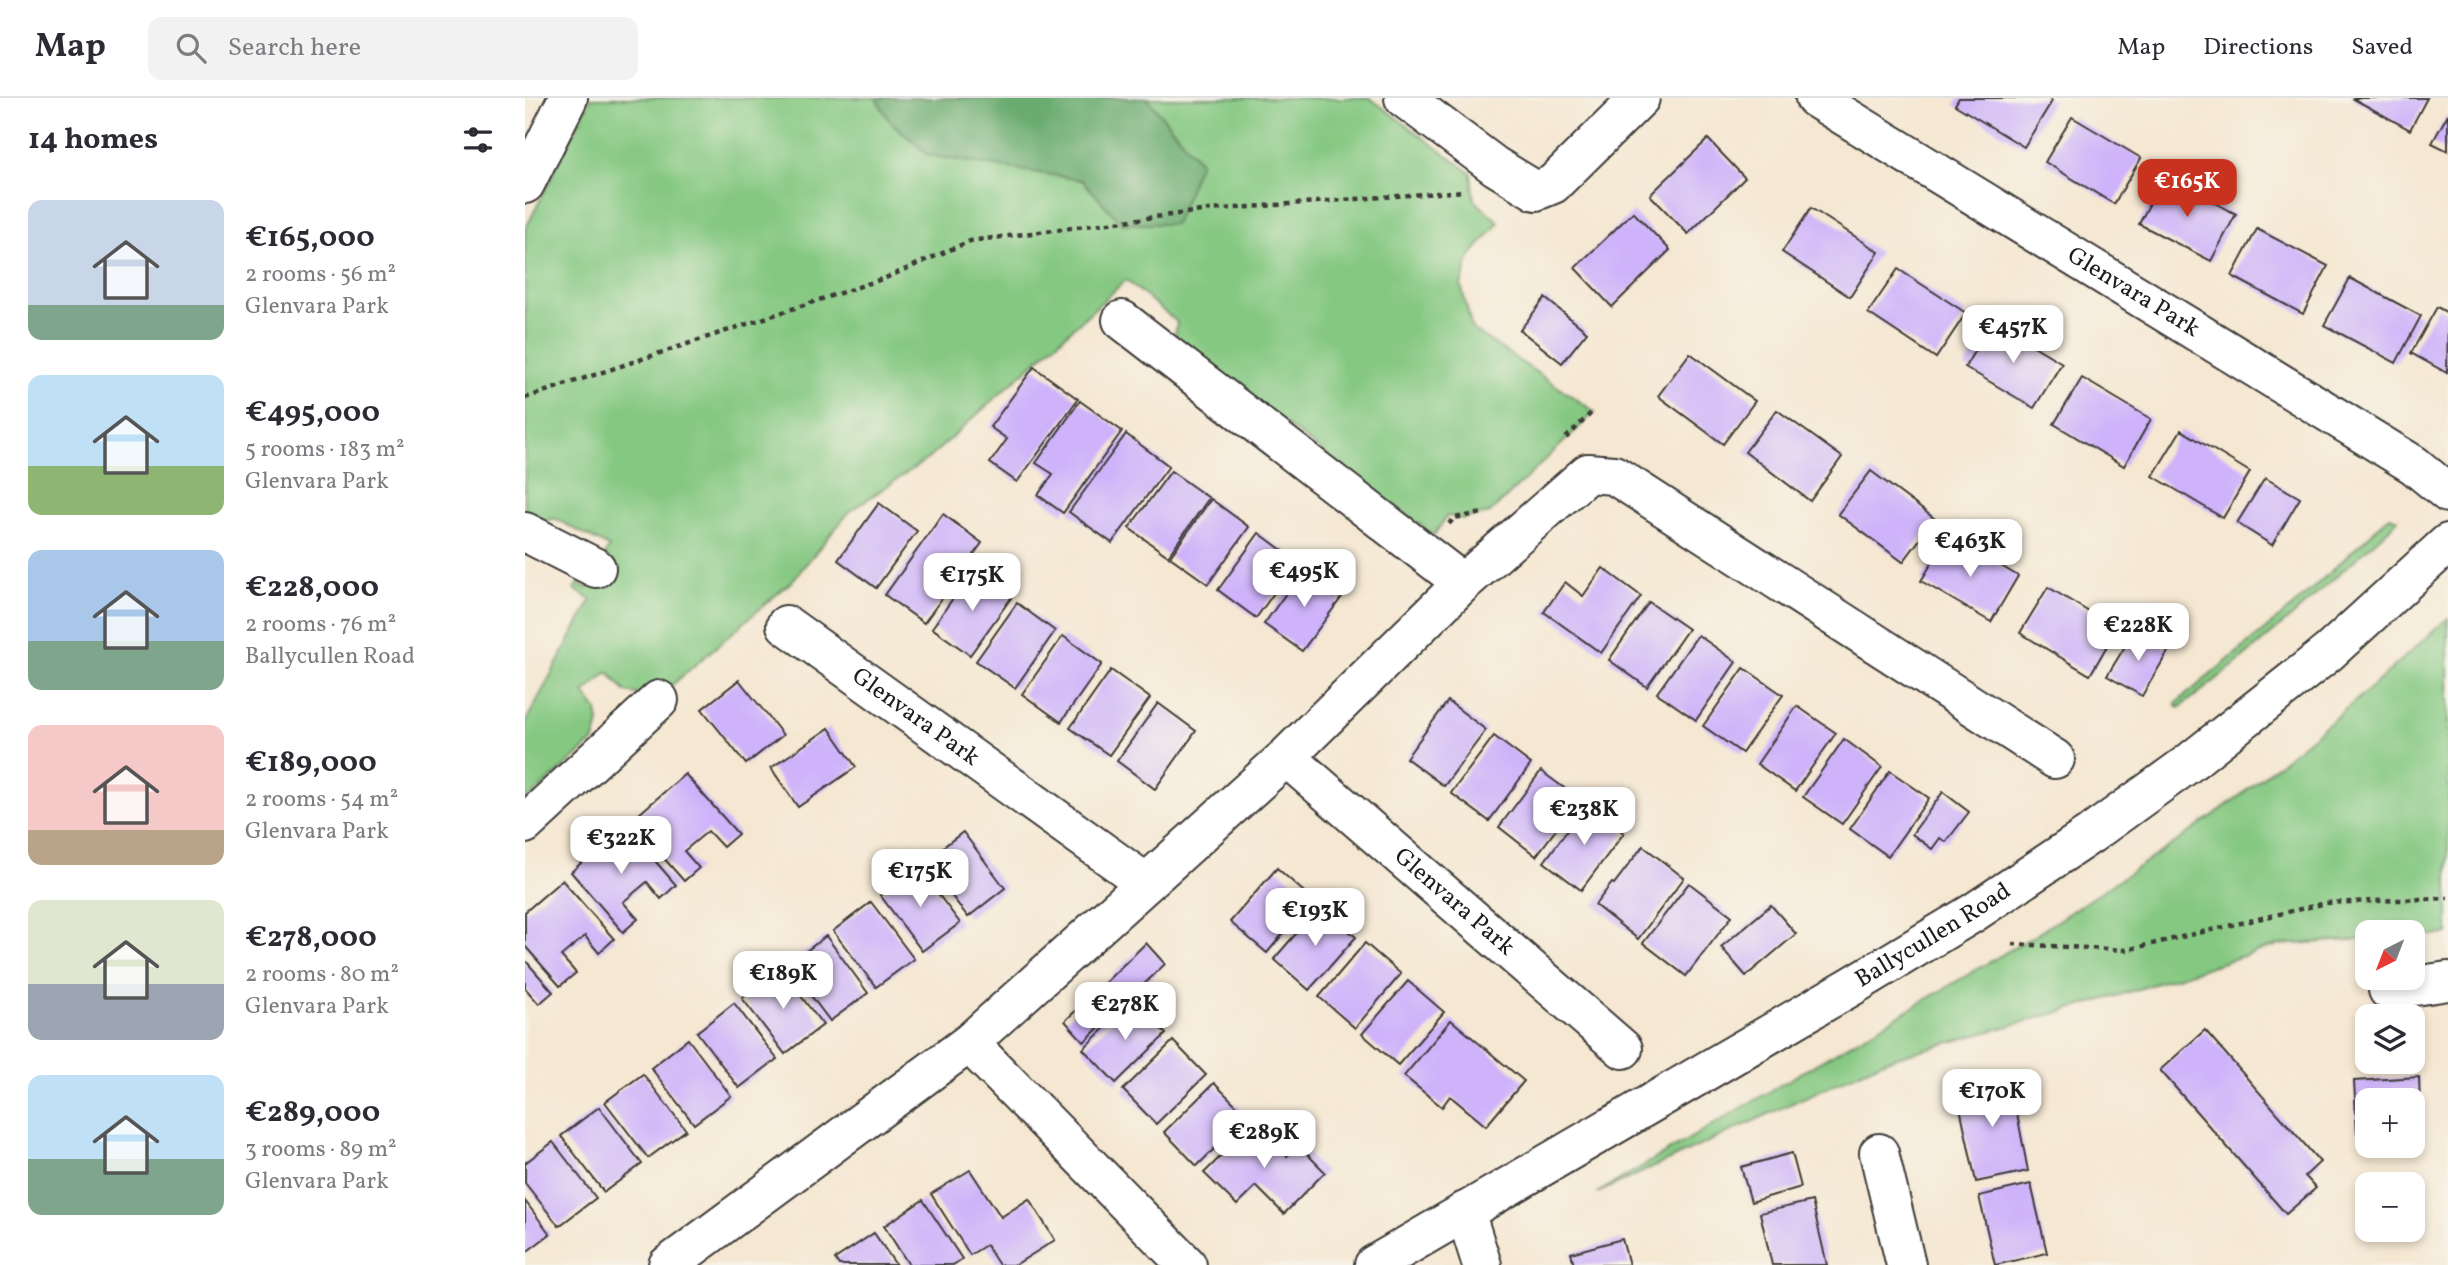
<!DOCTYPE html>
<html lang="en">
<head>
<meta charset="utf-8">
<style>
	:root { --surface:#fff; --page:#f2f2f3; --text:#2b2b33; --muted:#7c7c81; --line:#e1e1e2; --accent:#c8321e }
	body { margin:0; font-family:Vollkorn,serif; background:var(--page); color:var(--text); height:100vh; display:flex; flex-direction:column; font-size:26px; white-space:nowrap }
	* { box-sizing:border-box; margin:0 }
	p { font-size:23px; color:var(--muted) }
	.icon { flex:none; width:38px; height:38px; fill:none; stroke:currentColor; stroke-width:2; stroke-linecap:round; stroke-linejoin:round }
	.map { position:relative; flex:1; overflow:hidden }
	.sheet { display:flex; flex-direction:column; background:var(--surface); width:525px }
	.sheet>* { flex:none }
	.needle { width:46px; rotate:222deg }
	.tools { position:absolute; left:1830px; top:822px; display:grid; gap:14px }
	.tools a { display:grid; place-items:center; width:70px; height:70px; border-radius:14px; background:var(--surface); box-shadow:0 4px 10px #0003; font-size:35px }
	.price { position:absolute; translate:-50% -60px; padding:0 16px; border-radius:14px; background:#fff; color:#222; font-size:23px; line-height:46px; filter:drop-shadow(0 2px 4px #0008) }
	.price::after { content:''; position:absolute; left:50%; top:42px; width:21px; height:16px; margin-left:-10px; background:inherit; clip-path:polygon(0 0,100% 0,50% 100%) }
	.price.on { background:var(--accent); color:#fff }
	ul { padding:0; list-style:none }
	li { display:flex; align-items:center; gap:21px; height:175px; padding:0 28px }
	li span { display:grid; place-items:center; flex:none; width:196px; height:140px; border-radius:14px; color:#555 }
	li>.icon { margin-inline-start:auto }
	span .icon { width:84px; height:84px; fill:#fffc; stroke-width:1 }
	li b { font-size:30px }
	h2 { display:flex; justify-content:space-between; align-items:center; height:84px; padding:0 28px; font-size:30px }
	header { display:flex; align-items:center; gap:42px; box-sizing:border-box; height:98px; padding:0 35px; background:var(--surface); border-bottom:2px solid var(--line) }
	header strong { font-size:33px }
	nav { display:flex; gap:38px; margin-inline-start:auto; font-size:24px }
	.search { width:490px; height:63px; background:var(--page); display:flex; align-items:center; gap:18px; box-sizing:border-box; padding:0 24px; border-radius:14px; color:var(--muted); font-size:26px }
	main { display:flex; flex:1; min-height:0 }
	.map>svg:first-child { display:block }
</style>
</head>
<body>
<header>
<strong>Map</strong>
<div class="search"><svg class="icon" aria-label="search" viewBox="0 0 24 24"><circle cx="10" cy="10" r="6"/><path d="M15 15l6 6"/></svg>Search here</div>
<nav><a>Map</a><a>Directions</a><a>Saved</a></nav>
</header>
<main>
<section class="sheet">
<h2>14 homes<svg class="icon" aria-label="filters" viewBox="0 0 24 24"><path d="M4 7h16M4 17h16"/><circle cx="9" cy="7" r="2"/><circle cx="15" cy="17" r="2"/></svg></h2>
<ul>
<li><span style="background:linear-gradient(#c9d6e8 75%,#7fa58c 0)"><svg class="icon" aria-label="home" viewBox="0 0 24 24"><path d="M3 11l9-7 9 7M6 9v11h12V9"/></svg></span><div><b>€165,000</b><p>2 rooms · 56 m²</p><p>Glenvara Park</p></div></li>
<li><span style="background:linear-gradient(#bfe0f5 65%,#8fb573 0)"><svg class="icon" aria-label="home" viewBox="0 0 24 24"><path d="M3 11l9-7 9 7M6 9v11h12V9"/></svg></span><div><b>€495,000</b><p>5 rooms · 183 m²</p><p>Glenvara Park</p></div></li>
<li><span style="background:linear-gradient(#a9c7e8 65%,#7fa58c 0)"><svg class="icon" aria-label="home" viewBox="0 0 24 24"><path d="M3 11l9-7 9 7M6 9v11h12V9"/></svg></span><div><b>€228,000</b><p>2 rooms · 76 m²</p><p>Ballycullen Road</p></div></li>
<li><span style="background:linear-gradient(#f6c9c9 75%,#b9a48a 0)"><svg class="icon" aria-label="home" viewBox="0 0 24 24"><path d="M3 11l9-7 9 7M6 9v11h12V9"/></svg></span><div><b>€189,000</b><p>2 rooms · 54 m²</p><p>Glenvara Park</p></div></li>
<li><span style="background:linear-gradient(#dfe7d0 60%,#9aa5b1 0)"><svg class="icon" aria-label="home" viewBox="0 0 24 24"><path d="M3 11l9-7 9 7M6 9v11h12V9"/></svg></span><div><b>€278,000</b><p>2 rooms · 80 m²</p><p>Glenvara Park</p></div></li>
<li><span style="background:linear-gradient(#bfe0f5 60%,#7fa58c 0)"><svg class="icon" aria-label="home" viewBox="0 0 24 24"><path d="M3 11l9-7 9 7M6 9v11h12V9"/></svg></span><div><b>€289,000</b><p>3 rooms · 89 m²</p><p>Glenvara Park</p></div></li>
</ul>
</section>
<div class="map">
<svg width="1923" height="1167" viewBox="0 0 1923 1167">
	<rect width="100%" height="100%" fill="#f7f3e8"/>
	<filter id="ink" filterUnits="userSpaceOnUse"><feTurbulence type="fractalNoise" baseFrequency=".0143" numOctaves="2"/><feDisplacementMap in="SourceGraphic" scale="14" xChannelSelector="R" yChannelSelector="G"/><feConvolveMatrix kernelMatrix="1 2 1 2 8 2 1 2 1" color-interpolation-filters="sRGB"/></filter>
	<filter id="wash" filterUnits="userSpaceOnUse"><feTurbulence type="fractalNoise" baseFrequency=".00686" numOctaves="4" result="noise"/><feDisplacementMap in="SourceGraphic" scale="28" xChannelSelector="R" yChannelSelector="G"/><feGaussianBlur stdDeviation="1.57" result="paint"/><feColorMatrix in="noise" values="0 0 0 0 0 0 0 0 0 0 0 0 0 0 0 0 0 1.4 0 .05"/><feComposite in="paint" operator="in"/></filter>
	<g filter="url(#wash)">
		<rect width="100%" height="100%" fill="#f5e7d1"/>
		<g fill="#84c881" stroke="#50724e" stroke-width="2">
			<polygon points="66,0 845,0 946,75 949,102 974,124 945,159 936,187 947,231 1070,314 965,415 937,421 922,418 909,437 653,246 650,237 652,224 601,182 404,360 325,413 267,483 140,593 116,597 101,594 83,574 59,595 72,612 74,625 69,643 0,704 0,625 66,502 49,491 53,485 62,490 84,449 29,420 18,425 0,416 0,132"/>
			<path d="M1865,418l8,3 -4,5c-70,64 -139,128 -215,184l-4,-4 122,-101z"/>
			<polygon points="1923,520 1923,836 1888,838 1888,835 1843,835 1843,841 1753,847 1585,900 1361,962 1072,1095 1512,836 1660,738 1717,696 1840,595"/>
		</g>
		<polygon fill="#6bac6f" stroke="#446446" stroke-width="2" points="351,0 622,0 675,64 650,126 597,126 557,82 403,57 364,22"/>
		<g id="blocks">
			<g fill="#ceb2fa">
				<polygon points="1434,0 1522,0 1527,3 1499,49 1430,7"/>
				<polygon points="1827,0 1902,0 1885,32"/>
				<polygon points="1923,16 1923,53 1907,45"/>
				<polygon points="1547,19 1616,60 1589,106 1520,64"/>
				<polygon points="1183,41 1220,80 1163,136 1125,97"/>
				<polygon points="1639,78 1711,116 1686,163 1614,126"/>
				<polygon points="1286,110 1354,154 1325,199 1257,154"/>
				<polygon points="1108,114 1145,152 1087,209 1050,170"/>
				<polygon points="1732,131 1803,168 1778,216 1707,178"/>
				<polygon points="1373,171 1441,215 1411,260 1343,215"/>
				<polygon points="1825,180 1896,218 1871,265 1799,227"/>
				<polygon points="1020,200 1062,234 1037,265 995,232"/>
				<polygon points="1912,209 1923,215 1922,275 1886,255"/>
				<polygon points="1467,223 1537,265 1509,310 1440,269"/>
				<polygon points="1165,255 1230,303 1198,346 1133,298"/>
				<polygon points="509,269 553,301 492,384 465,365 482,341 465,329"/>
				<polygon points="1557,280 1626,321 1599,368 1529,326"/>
				<polygon points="555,303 597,333 538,415 513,397 528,376 511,365"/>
				<polygon points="1252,312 1317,359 1285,403 1220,354"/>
				<polygon points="1656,332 1725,374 1698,420 1628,378"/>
				<polygon points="601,336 644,368 587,445 544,414"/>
				<polygon points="646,373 684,400 643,458 604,430"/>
				<polygon points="1346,373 1410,421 1378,464 1313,416"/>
				<polygon points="1740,380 1775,400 1747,447 1712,425"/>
				<polygon points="686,401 724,429 683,486 645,459"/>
				<polygon points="354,405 392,433 351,490 313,462"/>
				<polygon points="418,416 457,445 399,525 360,497"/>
				<polygon points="734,435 772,463 731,520 693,492"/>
				<polygon points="1424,437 1493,478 1466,524 1396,483"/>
				<polygon points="780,469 819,496 777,553 739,526"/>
				<polygon points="1078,470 1116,498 1076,555 1019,514 1040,484 1058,498"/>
				<polygon points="448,472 486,500 445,557 407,530"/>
				<polygon points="1523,489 1592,531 1565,577 1495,535"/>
				<polygon points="1124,504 1163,531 1122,589 1084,562"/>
				<polygon points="492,505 530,533 490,590 451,563"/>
				<polygon points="1610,532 1644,552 1617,598 1582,578"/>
				<polygon points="1173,537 1211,564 1171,622 1132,595"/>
				<polygon points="538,538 577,566 536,624 497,596"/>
				<polygon points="1219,570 1258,597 1217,655 1178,628"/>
				<polygon points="586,572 625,600 584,657 545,630"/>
				<polygon points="214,582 258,637 221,666 177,611"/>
				<polygon points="923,603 961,632 919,688 881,660"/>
				<polygon points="633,605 671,633 630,691 592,663"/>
				<polygon points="1272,608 1311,635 1270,693 1232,666"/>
				<polygon points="304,630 331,669 273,709 246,670"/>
				<polygon points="969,638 1006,666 964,723 926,695"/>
				<polygon points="1319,641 1357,669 1317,726 1278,699"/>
				<polygon points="1016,673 1054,701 1011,758 974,729"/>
				<polygon points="1365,673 1404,700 1363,758 1325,731"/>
				<polygon points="160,676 213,736 198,749 183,733 159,753 174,770 159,783 106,723"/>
				<polygon points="1418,694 1444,714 1421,744 1415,740 1407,751 1387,736"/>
				<polygon points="1061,707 1099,735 1056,792 1019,764"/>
				<polygon points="99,727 151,787 136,801 122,784 98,804 113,821 98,834 46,774"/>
				<polygon points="438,734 480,790 443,819 400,763"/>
				<polygon points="1118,748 1159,780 1113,841 1070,807 1087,785 1089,786"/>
				<polygon points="392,768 435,825 397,853 355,797"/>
				<polygon points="752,770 787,801 742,855 705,824"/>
				<polygon points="37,782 89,841 74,855 60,838 36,858 51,875 35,888 0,848 0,814"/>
				<polygon points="1164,785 1207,818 1161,878 1118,845"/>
				<polygon points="346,804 389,861 351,889 308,833"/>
				<polygon points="1246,807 1271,836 1221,878 1196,849"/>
				<polygon points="795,808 831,839 784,892 749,861"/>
				<polygon points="301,838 343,895 305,923 263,867"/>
				<polygon points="621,845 640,866 559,944 540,923"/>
				<polygon points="840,845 876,876 830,930 794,899"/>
				<polygon points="0,862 28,894 14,906 0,890"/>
				<polygon points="255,871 298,927 260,956 217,900"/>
				<polygon points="883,883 919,914 873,967 837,936"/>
				<polygon points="608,902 641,936 591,985 558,951"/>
				<polygon points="209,905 252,961 214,990 172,934"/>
				<polygon points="926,922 999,983 961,1028 925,998 917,1009 879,978"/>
				<polygon points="1680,932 1795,1064 1780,1078 1791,1090 1761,1116 1635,972"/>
				<polygon points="163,941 206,998 169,1026 126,970"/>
				<polygon points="648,943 681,977 631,1026 598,992"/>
				<polygon points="118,976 161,1032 123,1060 80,1004"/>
				<polygon points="1485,979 1503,1073 1451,1084 1431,991"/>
				<polygon points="1894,979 1896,1031 1888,1032 1888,1003 1843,1003 1843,1034 1832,1034 1829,983"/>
				<polygon points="689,985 722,1018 672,1068 639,1034"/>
				<polygon points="74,1009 117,1066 79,1094 36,1038"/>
				<polygon points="729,1025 762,1058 773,1047 800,1074 759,1116 731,1088 712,1107 679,1075"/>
				<polygon points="28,1044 71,1100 34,1128 0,1085 0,1065"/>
				<polygon points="1267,1055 1276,1089 1226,1104 1216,1069"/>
				<polygon points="445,1072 476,1119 504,1101 530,1142 490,1167 474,1167 461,1147 445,1157 406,1096"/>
				<polygon points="1506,1086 1522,1155 1470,1167 1454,1098"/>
				<polygon points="398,1102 437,1161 428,1167 384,1167 359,1128"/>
				<polygon points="0,1103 25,1136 0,1155"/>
				<polygon points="1287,1103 1302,1167 1247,1167 1235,1115"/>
				<polygon points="349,1135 371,1167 314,1167 310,1161"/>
				<polygon points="1097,1141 1104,1167 1049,1167 1046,1155"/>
			</g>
		</g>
	</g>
	<g filter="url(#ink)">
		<use href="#blocks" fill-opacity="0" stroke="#3d3a37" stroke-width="2"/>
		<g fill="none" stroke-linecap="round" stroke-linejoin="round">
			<defs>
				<g id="minor">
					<polyline points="879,0 970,68 1011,93 1028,86 1115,0"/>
					<path id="s1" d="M1290,0l599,367 34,28"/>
					<polyline points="0,86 43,0"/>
					<polyline points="597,222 938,485"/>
					<polyline points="0,434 71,470"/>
					<path id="s2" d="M261,527l360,258"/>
					<path id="s3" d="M761,659l337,292"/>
					<polyline points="0,726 134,602"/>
					<polyline points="1863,892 1923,883"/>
					<polyline points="444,945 662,1167"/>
					<polyline points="1354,1055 1381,1167"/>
					<polyline points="940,1113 957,1167"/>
					<polyline points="143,1167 444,945 761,659 938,485 1063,375 1089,377 1530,661"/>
					<path id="s4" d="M849,1167l478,-279 121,-73 118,-79 98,-71 140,-111 119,-109"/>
				</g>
			</defs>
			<use href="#minor" stroke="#3d3a37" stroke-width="42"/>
			<g stroke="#3d3a37" stroke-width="4.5" stroke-dasharray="5 5" stroke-linecap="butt">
				<polyline points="0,300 363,179 445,143 684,112 939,93"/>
				<polyline points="1041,340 1068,313"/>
				<polyline points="924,426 929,420 958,415"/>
				<polyline points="1487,846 1601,852 1801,805 1923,800"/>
			</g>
			<use href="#minor" stroke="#fff" stroke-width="38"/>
		</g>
	</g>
	<g text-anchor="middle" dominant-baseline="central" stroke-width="5" stroke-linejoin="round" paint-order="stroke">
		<g font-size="24" fill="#1c1c1c" stroke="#f7f3e8">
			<text stroke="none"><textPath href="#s1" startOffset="373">Glenvara Park</textPath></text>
			<text stroke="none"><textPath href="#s2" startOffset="159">Glenvara Park</textPath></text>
			<text stroke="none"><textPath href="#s3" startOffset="222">Glenvara Park</textPath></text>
			<text stroke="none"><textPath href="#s4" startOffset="649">Ballycullen Road</textPath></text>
		</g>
	</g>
</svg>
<div class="tools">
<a><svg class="needle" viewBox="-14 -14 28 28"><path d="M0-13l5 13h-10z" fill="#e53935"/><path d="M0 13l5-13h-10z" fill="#7c7c81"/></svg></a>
<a><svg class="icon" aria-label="layers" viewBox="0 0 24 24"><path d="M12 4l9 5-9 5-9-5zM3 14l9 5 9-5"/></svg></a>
<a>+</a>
<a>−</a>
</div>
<b class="price on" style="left:1662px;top:121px">€165K</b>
<b class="price" style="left:1488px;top:267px">€457K</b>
<b class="price" style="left:1445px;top:481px">€463K</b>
<b class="price" style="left:779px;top:511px">€495K</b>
<b class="price" style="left:447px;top:515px">€175K</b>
<b class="price" style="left:1613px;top:565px">€228K</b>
<b class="price" style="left:1059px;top:749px">€238K</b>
<b class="price" style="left:96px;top:778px">€322K</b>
<b class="price" style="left:395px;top:811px">€175K</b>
<b class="price" style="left:790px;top:850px">€193K</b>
<b class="price" style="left:258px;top:913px">€189K</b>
<b class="price" style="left:600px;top:944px">€278K</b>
<b class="price" style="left:1467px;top:1031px">€170K</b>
<b class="price" style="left:739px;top:1072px">€289K</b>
</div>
</main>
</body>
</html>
